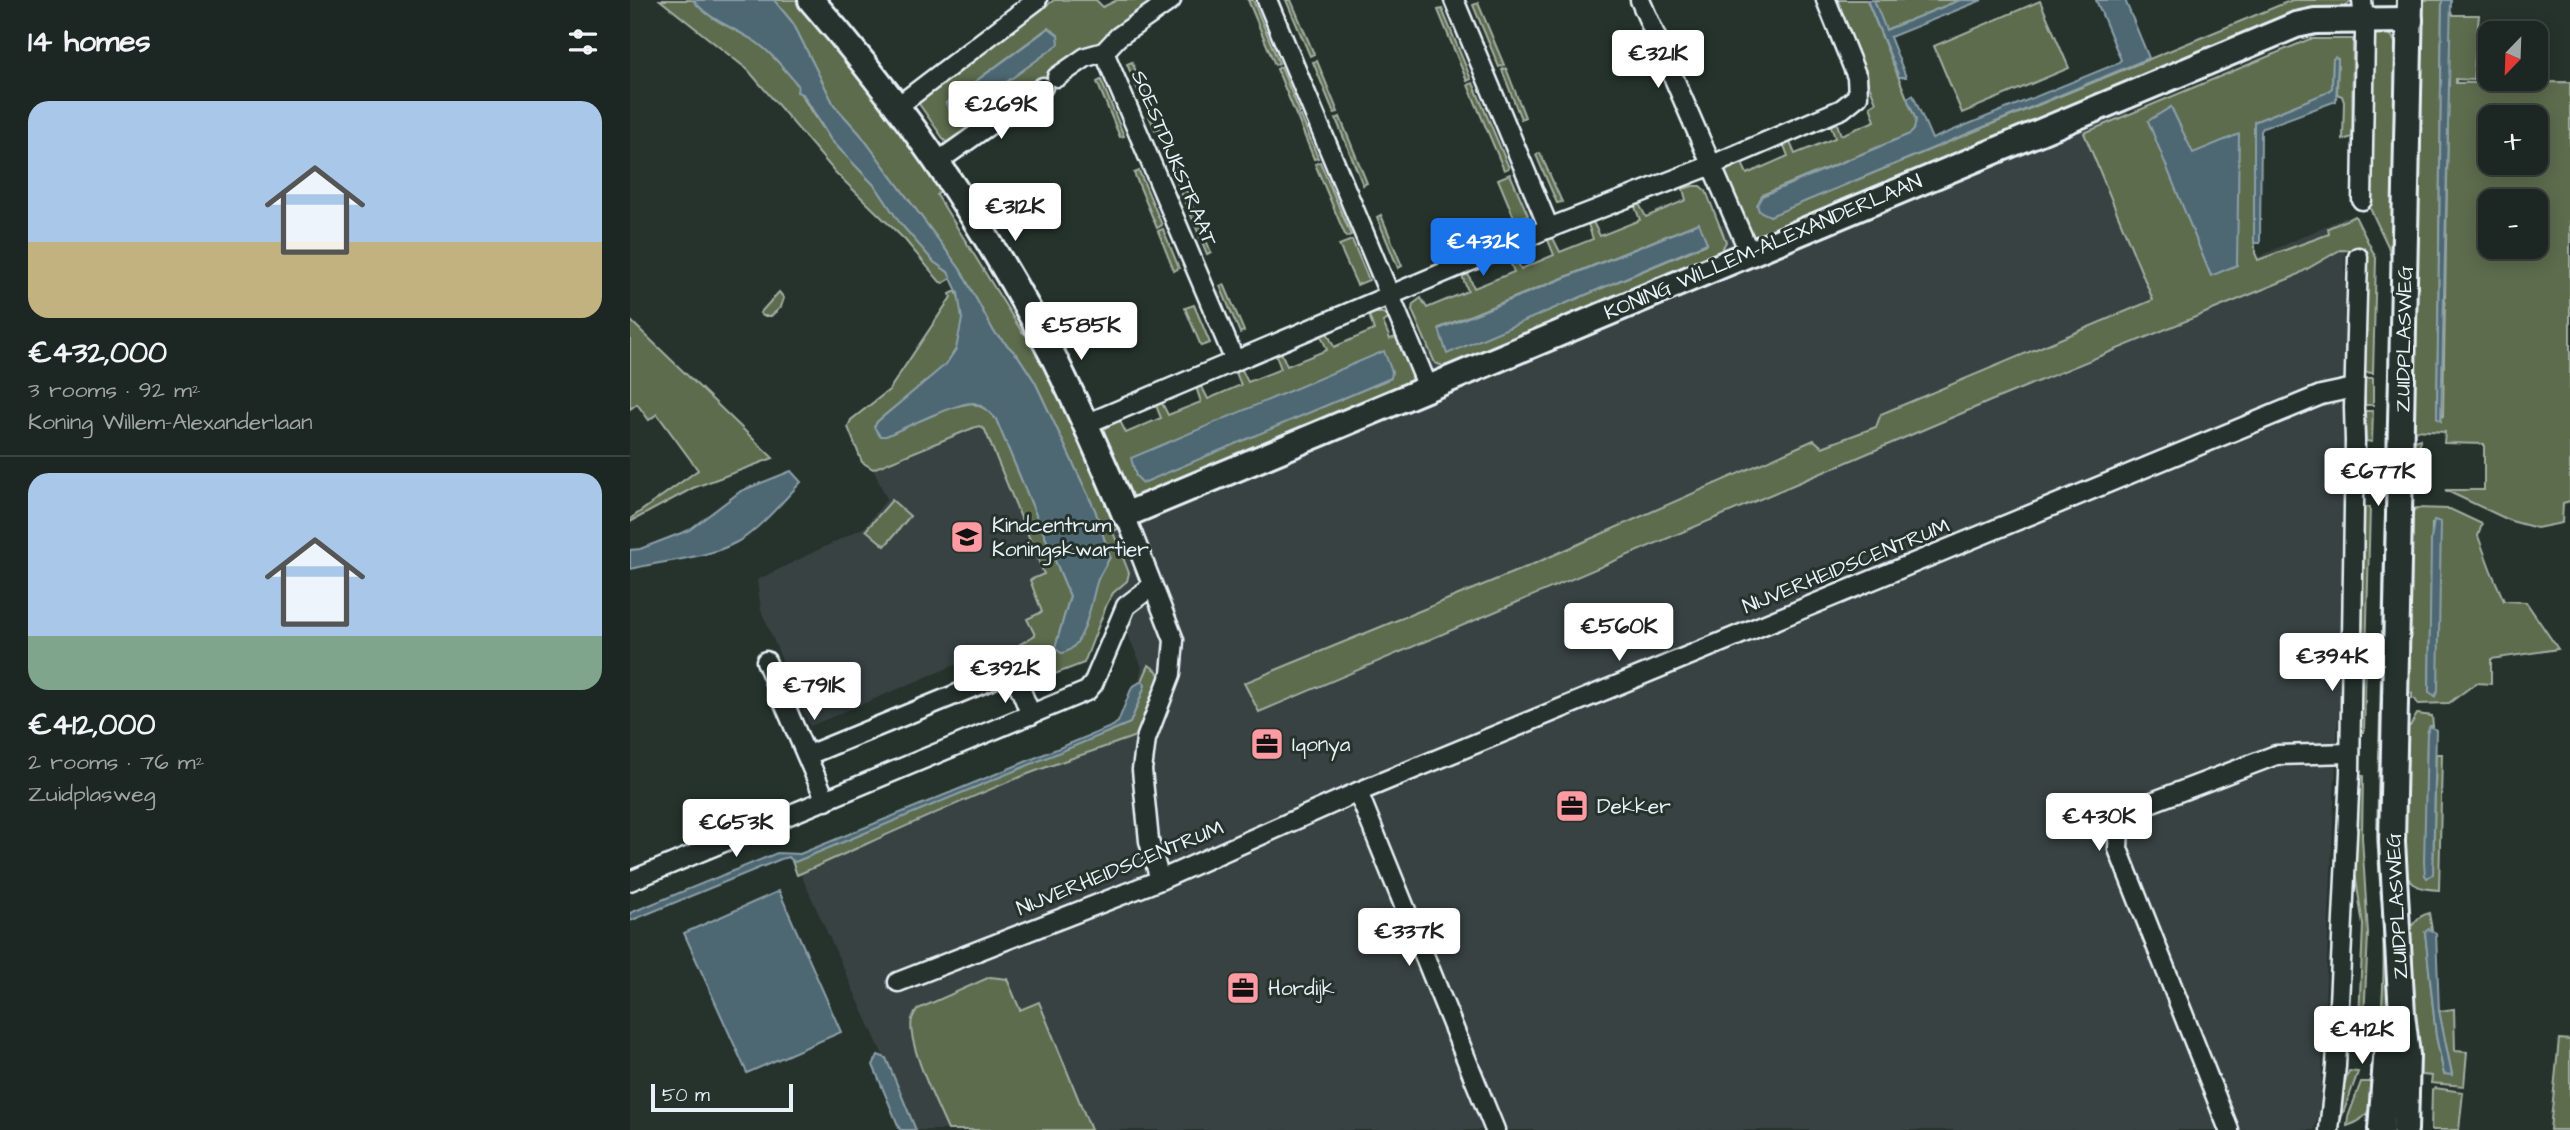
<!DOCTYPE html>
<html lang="en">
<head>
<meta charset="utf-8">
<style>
	:root { --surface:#1c2622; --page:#252e2a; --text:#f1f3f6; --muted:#a0a5a5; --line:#3a4340; --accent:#1a73e8 }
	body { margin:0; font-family:"Architects Daughter",sans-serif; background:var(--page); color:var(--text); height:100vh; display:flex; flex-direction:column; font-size:26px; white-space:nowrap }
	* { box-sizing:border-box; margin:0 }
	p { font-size:23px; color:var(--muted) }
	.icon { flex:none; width:38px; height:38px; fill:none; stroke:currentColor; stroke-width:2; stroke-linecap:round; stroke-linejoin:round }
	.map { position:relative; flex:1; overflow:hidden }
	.side { display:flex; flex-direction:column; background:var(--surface); width:630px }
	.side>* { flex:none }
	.needle { width:46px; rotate:203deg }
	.controls { position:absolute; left:1848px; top:21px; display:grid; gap:14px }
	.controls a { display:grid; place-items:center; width:70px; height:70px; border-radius:14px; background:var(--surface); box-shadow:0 4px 18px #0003,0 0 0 2px var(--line); font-size:35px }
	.scale { position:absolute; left:21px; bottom:18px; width:142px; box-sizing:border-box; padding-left:7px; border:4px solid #e8f1f8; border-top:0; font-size:19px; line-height:24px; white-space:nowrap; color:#e8f1f8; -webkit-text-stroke:5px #26332d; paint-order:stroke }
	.price { position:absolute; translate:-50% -60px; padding:0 16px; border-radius:7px; background:#fff; color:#222; font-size:23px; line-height:46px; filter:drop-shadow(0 2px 4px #0008) }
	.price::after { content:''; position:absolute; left:50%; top:42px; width:21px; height:16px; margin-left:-10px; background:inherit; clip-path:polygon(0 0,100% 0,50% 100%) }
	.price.on { background:var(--accent); color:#fff }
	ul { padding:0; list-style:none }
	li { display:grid; align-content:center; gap:14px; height:371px; padding:0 28px }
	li+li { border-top:2px solid var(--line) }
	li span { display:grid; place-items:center; height:217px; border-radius:21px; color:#555 }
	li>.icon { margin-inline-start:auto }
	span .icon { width:126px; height:126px; fill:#fffc; stroke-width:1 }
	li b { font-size:30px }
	h2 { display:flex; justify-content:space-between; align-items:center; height:84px; padding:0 28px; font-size:30px }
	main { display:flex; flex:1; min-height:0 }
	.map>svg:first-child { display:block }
</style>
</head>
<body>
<main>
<section class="side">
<h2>14 homes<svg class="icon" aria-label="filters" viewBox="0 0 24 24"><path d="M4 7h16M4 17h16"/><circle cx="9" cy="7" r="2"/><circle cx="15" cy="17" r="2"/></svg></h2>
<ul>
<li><span style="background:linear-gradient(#a9c7e8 65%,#c2b280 0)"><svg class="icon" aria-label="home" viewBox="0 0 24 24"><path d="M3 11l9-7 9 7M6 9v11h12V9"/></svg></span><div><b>€432,000</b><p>3 rooms · 92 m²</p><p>Koning Willem-Alexanderlaan</p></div></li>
<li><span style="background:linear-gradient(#a9c7e8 75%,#7fa58c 0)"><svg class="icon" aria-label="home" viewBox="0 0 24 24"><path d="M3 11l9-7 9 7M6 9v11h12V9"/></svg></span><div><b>€412,000</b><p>2 rooms · 76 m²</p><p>Zuidplasweg</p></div></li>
</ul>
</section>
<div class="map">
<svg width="1940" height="1130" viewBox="0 0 1940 1130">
	<rect width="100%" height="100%" fill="#26332d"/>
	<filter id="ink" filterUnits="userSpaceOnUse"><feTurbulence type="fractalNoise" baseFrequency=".0143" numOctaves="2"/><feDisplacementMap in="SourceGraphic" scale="14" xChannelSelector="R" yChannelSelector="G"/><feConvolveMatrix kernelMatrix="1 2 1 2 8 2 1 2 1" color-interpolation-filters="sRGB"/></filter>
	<g filter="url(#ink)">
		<g fill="#394343">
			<polygon points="1479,73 1575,282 1715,217 1714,588 1690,1110 1684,1130 287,1130 168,868 497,729 512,667 438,495 1293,142"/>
			<polygon points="349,426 355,430 415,574 413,612 405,635 389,645 332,662 180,726 131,610 127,580 235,527 257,499 243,469"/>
		</g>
		<g fill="#5c6c4e" stroke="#a2aea3" stroke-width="2" fill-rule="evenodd">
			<path d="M30,0h33c16,20 39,27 60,40 13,8 22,18 32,30 7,8 13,13 15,23l31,47 45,47 24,36 34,39 14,10 4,6 -9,5 -3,-1 -35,-42 -69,-67 -88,-103z"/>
			<path d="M144,0h25l84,105 58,84 -4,6 85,137 3,2 4,-3 52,104 38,93 -6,4 16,41 -2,8 -14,12 -6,11 -23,59 -50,19 -15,-37 16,-10 -8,-16 15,-7 -12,-32 14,-6 -59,-144 -6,-4 -6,2 -100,41 -11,-7 -14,-35 3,-7 38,-30 62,-93 -1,-3 6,-3c11,22 7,55 -10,73 -20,21 -47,38 -68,57l94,-18 14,6 10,10 74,177 -15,52 55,-91 -15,-47 -60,-128 -17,-26 -24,-24 -34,-63 -100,-135 -26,-29 -41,-82z"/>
			<path d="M424,0h42l7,7 14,-7h38l-42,30 -12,16 -29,13 -122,89 -33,-47zM418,28l5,3 -99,86 -8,-14z"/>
			<polygon points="618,0 623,0 649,63 645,65"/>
			<polygon points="656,0 661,0 684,54 680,56"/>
			<polygon points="1204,0 1237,0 1286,120 1284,130 1280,134 1132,195 1128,205 1140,216 1662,0 1722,0 1712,10 1134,238 1125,238 1117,233 1094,175 1100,166 1111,161 1117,174 1158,156 1153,143 1159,140 1165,154 1205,138 1200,123 1206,121 1211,135 1245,121 1240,106 1246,102"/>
			<polygon points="1244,0 1330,0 1255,30"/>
			<path d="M1790,0h22l-5,418 6,-2 7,-405 3,4h26l-6,65 -17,-1v4l114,-1v419l-7,2 -1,20 -25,5 -26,-7 -66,-31h39v-46l-40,-1 1,-11 -30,-2 -3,-3zM1860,117h46v46h-46zM1860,201h46v46h-46z"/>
			<polygon points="1410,1 1439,68 1332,113 1304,46"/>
			<polygon points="848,3 874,65 869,67 843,5"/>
			<polygon points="812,9 841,79 837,81 808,10"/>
			<polygon points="1747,29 1762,36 1770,53 1763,431 1758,431 1762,260 1758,246 1738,204 1743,30"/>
			<path d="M1680,39h43l-1,98 -9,3 1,-38 -2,-6 -5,-2 1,-35h-5l-1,29 -6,5 -72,29 1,131 3,7 71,-26 -1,-6 27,-12 21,42 -3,115 -8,-1 2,-121 -27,-1 -47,27 -300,123 -734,312 -15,-29 285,-117 285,-126 8,7 54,-20 5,-13 272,-114 -69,-167zM1541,107l22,47 18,122 -62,-155z"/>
			<polygon points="687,61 708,112 704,113 683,62"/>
			<polygon points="502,62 530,128 525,130 497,64"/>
			<polygon points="651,67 670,113 666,115 647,69"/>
			<polygon points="876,68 895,117 891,119 872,70"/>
			<polygon points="471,80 494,136 490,137 467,82"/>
			<polygon points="843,83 879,168 874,170 838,85"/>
			<polygon points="671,116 688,158 684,159 667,117"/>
			<polygon points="710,117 737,183 733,185 706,119"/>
			<polygon points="910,153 932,202 927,203 906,155"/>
			<polygon points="544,161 561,202 556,204 539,164"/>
			<polygon points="690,162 721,235 716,237 685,164"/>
			<polygon points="509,171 532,225 527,228 504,173"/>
			<polygon points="880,174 898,215 885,220 868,179"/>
			<path d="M1063,186h7l6,5 20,51 -5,9 -273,114 -5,1 -8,-3 -23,-53 1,-6 8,-6 6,10 41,-17 -6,-15 6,-2 6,14 40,-16 -6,-15 6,-2 7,14 33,-14 -6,-15 5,-2 7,14 33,-13 -5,-15 5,-2 7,14 40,-16 -6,-16 4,-2 8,15 40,-17 -3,-11zM1068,223l9,21 -260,109 -8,-25z"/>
			<polygon points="562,206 581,252 577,254 558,208"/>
			<polygon points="751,215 772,266 768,268 747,217"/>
			<polygon points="533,229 549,268 544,271 528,231"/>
			<polygon points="722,240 739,280 727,285 709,245"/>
			<polygon points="594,284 614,331 610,333 590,286"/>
			<polygon points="149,292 154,298 151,307 141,316 133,316 130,313"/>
			<polygon points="564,305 580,343 571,346 555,308"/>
			<path d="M745,313h8l8,5 -8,4 7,17 9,-3 15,38 -6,11 -277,118 -30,-67c4,-11 9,-13 18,-17l7,14 35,-15 -6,-15 6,-2 7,14 33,-13 -5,-15 5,-2 7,14 33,-14 -6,-15 6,-2 7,14 33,-13 -6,-16 6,-1 6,14 40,-16 -6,-15 6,-3 7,15 40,-17 -5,-15zM761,378l-248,104 -7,-6z"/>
			<polygon points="0,320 143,458 63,488 0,522 0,519 68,470 27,414 19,420 7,404 0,409"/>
			<rect x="1735" y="378" width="8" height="27"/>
			<polygon points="1735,411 1743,411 1742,442 1736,441"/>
			<polygon points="1757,437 1762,437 1755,899 1751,899 1747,836"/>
			<polygon points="1790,439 1789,491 1785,491 1780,486 1782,442"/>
			<polygon points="262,500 280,516 255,546 236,530"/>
			<polygon points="1733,507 1740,507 1734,732 1729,732"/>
			<path d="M1786,508l34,1 32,15 -4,12 13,35 13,30 22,1 32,47 -67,10v25l-15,-1 -27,20 -31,1 -3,-5 -3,-1v-5l-7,-1 5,-177zM1802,523l3,173 -6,-4z"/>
			<path d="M519,665l8,6 4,8 -23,56c-37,14 -74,25 -110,39 -78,31 -154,67 -231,101l-5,-14 338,-138c3,-8 14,-32 15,-39l-3,-3z"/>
			<path d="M1787,714l15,2 1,10h-3l-3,7 -2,142 8,-2 3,-119h6l-3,136c-18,-1 -28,-3 -36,-20l2,-144h5z"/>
			<polygon points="1727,775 1733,776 1732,837 1738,934 1734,1020 1729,1020 1733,925 1724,866"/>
			<path d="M1752,912h4l7,93 -14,63 -8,-1c14,-39 14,-113 11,-155z"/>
			<path d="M1799,913l3,17 -7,2 11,104 8,38h8l-13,-63 15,-2 1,42 12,1 -3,34 -33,-3 1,-7 -20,-2 -5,-136c5,-13 8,-21 22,-25z"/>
			<path d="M360,977l17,2 13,31 19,-8 52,128h-143c-10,-23 -42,-88 -36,-111 1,-4 4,-7 6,-10z"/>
			<polygon points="1929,1039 1940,1040 1940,1130 1920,1130"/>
			<polygon points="1719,1071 1728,1072 1711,1119 1706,1119 1707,1104"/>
			<path d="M1731,1082h17c-4,21 -9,38 -31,44l1,-9z"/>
			<polygon points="1805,1088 1833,1092 1829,1130 1801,1130 1802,1090"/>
		</g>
		<g fill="#4e6873" stroke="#8c9fa8" stroke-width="2">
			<path d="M63,0h81l19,23 41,82 26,29 100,135 34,63 24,24 17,26 60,128 15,47c-4,8 -10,16 -13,25 -6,19 -12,69 -36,71l-6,-5 15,-52 -74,-177c-6,-6 -13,-14 -22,-16 -15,-2 -72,26 -88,33h-6l-6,-9 4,-6 68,-57 10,-15 6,-30 -4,-26 -10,-21 -14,-10 -34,-39 -24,-36 -45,-47 -28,-46 -6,-2 1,-7c-13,-15 -25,-31 -42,-43 -22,-15 -46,-21 -63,-42z"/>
			<polygon points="1237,0 1244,0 1256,30 1330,0 1352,0 1260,37 1276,77 1269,77"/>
			<polygon points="1466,0 1495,0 1519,58 1140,216 1129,211 1127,205 1132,196 1280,134 1284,130 1286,120 1277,98 1283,95 1302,139 1486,64 1491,60"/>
			<polygon points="1812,0 1821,0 1811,421 1807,418"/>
			<polygon points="419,28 428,35 429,44 327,118 324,118 316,103"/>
			<polygon points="1705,57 1708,59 1706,101 1633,128 1631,131 1630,238 1630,243 1624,243 1624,122 1696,93 1702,88 1703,59"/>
			<polygon points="1541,107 1563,153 1609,134 1607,265 1581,276 1518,121"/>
			<polygon points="1069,223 1077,243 817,354 809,329"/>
			<polygon points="754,351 762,372 761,378 513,483 506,476 501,458"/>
			<path d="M161,471l10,11c-16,17 -44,50 -64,60 -31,17 -72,18 -107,27v-19l10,-1 49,-19 52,-39z"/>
			<polygon points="1804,520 1811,522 1808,691 1805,696 1799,692 1801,540"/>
			<path d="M512,681l3,3c-1,7 -12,31 -15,39l-335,139 -7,-5 -7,2 -151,62v-8l147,-60 23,1 313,-128 5,-4 14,-35z"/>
			<polygon points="1800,726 1806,730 1803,874 1797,878 1795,875 1794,862 1797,733"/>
			<polygon points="149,891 211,1032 117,1073 54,933"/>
			<polygon points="1799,929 1806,933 1809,1011 1822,1075 1814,1074 1806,1036 1795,932"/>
			<polygon points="248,1055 256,1058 286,1130 270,1130 243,1065"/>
		</g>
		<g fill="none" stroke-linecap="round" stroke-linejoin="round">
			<defs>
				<g id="street">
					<polyline points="637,0 798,387"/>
					<polyline points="824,0 919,228"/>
					<polyline points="1010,0 1119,252"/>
					<polyline points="474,52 605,361"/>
					<polyline points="474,52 488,37 541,0"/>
					<polyline points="427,77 456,57 474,52"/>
					<polyline points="268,106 407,0"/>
					<polyline points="306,163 413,87"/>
					<polyline points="1732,200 1735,34 1732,0"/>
					<polyline points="456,424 919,228 1082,165 1212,109 1228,96 1227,77 1196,0"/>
					<polyline points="495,515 544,640 541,674 516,739 512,770 519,841 530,880"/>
					<polyline points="136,661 196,801"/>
					<polyline points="178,755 383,671 401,715"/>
					<polyline points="728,792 865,1130"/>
					<polyline points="0,881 457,691 463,684 496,606 522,586"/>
					<polyline points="268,982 530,880 728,792 1691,395 1724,388"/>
					<polyline points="1599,1130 1488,849 1489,827 1501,810 1646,755 1720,753"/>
					<polyline points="1699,1130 1706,1066 1720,772 1725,441 1724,408 1728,257"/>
				</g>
				<g id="secondary">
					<path d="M181,0c95,109 178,231 244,360 25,51 48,102 70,155l1171,-490 19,-4 95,-1"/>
					<polyline points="1751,1130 1756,1059 1771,1018"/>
					<polyline points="1775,1130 1777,1055 1772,1014 1762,842 1780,0"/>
				</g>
			</defs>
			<use href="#street" stroke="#e8f1f8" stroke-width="23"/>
			<use href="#secondary" stroke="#e8f1f8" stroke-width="30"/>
			<use href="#street" stroke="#26332d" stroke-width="18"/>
			<use href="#secondary" stroke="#26332d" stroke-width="24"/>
		</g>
	</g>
	<defs>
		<symbol id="school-square" viewBox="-11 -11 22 22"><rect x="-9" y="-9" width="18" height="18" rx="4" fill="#ff9aa2" stroke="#26332d"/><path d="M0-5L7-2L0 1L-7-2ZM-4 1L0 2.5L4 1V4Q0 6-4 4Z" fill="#111"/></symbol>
		<symbol id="office-square" viewBox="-11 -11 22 22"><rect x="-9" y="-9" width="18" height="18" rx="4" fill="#ff9aa2" stroke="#26332d"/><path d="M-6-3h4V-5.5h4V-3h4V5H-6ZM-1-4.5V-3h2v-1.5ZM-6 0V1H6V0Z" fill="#111"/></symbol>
	</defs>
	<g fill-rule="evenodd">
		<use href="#school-square" x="318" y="518" width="38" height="38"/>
		<use href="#office-square" x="618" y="725" width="38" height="38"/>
		<use href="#office-square" x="923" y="787" width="38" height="38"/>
		<use href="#office-square" x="594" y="969" width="38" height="38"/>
	</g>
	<g text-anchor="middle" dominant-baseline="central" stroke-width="6" stroke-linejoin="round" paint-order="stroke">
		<g font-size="21" fill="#e8f1f8" stroke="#26332d">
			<text transform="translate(544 158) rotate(67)">SOESTDIJKSTRAAT</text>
			<text transform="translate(1133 247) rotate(-23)">KONING WILLEM-ALEXANDERLAAN</text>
			<text transform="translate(1774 339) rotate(-89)">ZUIDPLASWEG</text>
			<text transform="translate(1216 566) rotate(-22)">NIJVERHEIDSCENTRUM</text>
			<text transform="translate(490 868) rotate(-22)">NIJVERHEIDSCENTRUM</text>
			<text transform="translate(1767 906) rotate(-93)">ZUIDPLASWEG</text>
		</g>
		<g font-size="21" fill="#e8f1f8" stroke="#26332d" text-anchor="start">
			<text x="362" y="525">Kindcentrum<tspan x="362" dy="24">Koningskwartier</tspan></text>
			<text x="662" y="744">Iqonya</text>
			<text x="967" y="806">Dekker</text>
			<text x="638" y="988">Hordijk</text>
		</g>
	</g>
</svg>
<div class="controls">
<a><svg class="needle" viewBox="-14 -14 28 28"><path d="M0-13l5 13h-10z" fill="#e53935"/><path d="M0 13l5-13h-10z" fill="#a0a5a5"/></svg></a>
<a>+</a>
<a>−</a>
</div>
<div class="scale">50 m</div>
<b class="price" style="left:1028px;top:90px">€321K</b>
<b class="price" style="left:371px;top:141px">€269K</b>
<b class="price" style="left:385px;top:243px">€312K</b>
<b class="price on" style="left:853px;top:278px">€432K</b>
<b class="price" style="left:451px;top:362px">€585K</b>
<b class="price" style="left:1748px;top:508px">€677K</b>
<b class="price" style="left:989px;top:663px">€560K</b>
<b class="price" style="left:1702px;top:693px">€394K</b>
<b class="price" style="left:375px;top:705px">€392K</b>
<b class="price" style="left:184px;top:722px">€791K</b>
<b class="price" style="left:1469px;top:853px">€430K</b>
<b class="price" style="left:106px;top:859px">€653K</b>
<b class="price" style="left:779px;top:968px">€337K</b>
<b class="price" style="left:1732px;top:1066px">€412K</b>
</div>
</main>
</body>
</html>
